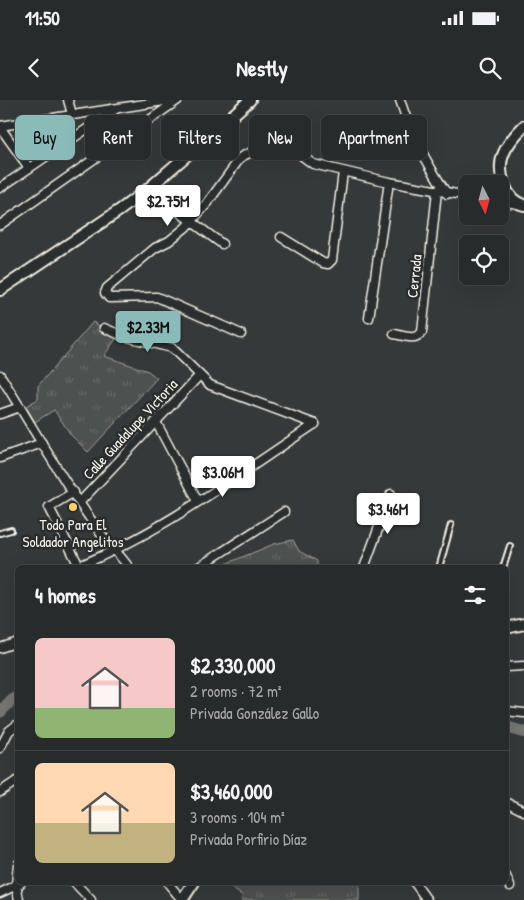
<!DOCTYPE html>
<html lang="en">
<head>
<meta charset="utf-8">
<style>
	:root { --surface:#282b2b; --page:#343737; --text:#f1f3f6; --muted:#a5a7a9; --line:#444747; --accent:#8bbbb9 }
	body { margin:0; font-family:"Patrick Hand",sans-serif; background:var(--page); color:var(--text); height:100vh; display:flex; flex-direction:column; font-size:19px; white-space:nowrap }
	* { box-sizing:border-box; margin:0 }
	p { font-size:16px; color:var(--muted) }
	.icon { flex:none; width:28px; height:28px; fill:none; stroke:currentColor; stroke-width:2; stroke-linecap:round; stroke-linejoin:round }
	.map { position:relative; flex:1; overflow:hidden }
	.panel { position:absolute; left:15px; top:465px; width:494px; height:320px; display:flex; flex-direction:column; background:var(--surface); border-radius:8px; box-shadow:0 5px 20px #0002,0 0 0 1px var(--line) }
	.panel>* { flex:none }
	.banner { position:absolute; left:15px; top:15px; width:495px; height:45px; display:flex; gap:10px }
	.needle { width:32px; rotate:174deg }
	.buttons { position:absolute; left:459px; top:75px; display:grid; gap:10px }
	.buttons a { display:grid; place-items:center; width:50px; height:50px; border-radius:8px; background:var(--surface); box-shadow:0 5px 20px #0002,0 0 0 1px var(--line); font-size:25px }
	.price { position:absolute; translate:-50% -42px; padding:0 11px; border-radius:5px; background:#fff; color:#222; font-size:16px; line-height:32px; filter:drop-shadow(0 1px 2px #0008) }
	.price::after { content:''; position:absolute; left:50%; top:30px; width:15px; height:11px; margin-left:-8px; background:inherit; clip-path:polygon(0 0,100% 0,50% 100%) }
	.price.selected { background:var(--accent); color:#111 }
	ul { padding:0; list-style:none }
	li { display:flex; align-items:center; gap:15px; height:125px; padding:0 20px }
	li+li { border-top:1px solid var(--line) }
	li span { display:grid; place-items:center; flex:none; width:140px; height:100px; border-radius:8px; color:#555 }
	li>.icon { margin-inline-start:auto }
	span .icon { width:60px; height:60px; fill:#fffc; stroke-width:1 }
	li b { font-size:21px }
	h2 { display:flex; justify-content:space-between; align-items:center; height:60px; padding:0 20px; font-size:21px }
	.chip { padding:0 18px; border-radius:8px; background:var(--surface); box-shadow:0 5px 20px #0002,0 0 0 1px var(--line); font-size:18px; line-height:45px }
	.chip.selected { background:var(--accent); color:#111 }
	.status { display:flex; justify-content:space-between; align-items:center; height:35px; padding:0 25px; background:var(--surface); direction:ltr }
	.status svg { height:14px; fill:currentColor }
	header { display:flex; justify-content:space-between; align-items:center; height:65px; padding:0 20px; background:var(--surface); font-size:22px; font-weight:800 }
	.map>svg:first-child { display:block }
</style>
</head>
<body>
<div class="status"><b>11:50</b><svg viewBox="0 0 49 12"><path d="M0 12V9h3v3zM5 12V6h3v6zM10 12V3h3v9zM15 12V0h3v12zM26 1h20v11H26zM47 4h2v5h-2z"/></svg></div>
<header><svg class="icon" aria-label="back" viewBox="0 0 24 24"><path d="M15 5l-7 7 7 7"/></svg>Nestly<svg class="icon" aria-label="search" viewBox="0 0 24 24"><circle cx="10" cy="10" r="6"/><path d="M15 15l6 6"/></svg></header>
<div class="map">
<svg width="524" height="800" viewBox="0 0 524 800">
	<defs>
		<pattern id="grass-tufts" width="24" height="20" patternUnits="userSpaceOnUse" patternTransform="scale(1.25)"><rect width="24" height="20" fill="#4e514f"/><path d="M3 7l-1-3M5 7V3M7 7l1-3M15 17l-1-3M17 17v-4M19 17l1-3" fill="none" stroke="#686a68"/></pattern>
	</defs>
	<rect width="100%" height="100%" fill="#363939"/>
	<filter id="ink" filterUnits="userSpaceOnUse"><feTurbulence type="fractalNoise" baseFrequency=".02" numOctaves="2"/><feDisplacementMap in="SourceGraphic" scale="10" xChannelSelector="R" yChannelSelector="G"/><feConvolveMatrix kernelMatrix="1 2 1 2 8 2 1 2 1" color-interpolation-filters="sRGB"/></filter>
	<g filter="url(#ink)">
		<g fill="url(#grass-tufts)" stroke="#a1a19c">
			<polygon points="93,222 117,237 104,256 148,271 157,278 88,352 71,335 54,310 35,322 26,306 38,299 38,286"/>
			<polygon points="293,440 299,451 317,461 317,467 218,467 274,444"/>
			<polygon points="224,783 359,783 359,800 241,800 243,796"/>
		</g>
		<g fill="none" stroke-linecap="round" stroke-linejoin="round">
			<g stroke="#757572" stroke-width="12">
				<polyline points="0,612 13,599 18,598"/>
				<polyline points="506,627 524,632"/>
			</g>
			<defs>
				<g id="lane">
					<polyline points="0,433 11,430"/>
					<polyline points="439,468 451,425"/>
					<polyline points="503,468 510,446"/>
				</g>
				<g id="street">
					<polyline points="68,0 72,14"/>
					<path d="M400,0c11,35 27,63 47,94"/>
					<polyline points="0,26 171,0"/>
					<polyline points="0,27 29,68"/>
					<polyline points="0,88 116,9"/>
					<polyline points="148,89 222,144"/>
					<polyline points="500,101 518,104"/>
					<polyline points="0,125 178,0"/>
					<polyline points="281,137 323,163 328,164 332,160 343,72"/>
					<polyline points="369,218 389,82"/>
					<polyline points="104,228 123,236 172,248 210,285 315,324"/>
					<polyline points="241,234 157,197 109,198 105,193 107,188 155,148 169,141 185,128 206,105 241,57 274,41 282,41 313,64 389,82 468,96"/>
					<path d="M394,234c11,2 21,7 28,-2l15,-141"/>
					<path d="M0,275c34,54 66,112 104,163 8,10 17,18 25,30"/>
					<polyline points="0,314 20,307"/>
					<polyline points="156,322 198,401"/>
					<polyline points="0,358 42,343"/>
					<path d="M74,392l-25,15 30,59c85,-35 160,-92 236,-142"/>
					<polyline points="80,402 199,276"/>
					<polyline points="197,468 284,412"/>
					<polyline points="364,468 391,394"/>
					<polyline points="0,548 18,542"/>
					<polyline points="506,567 524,566"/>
					<polyline points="506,611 524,613"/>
					<polyline points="0,648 9,631 18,624"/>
					<polyline points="0,692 18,680"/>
					<polyline points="506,702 524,711"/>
					<polyline points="18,764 16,784 19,800"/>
					<polyline points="506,776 510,786"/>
					<polyline points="74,782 91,800"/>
					<polyline points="167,782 182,800"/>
					<polyline points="414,782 427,800"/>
					<polyline points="0,793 21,783"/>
				</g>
				<g id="secondary">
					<path d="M524,26c-8,8 -17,18 -21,29 -6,16 2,46 21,50"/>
					<polyline points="0,190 120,110 148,89 250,0"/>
					<polyline points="506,528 524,524"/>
					<polyline points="182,800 194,782"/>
				</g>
			</defs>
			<use href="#lane" stroke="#f4f1e8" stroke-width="8"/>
			<use href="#street" stroke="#f4f1e8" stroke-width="11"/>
			<use href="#secondary" stroke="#f4f1e8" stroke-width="14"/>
			<use href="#lane" stroke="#2a2d2e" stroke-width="4"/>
			<use href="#street" stroke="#2a2d2e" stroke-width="8"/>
			<use href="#secondary" stroke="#2a2d2e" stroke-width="10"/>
		</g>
	</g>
	<circle fill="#ffd166" stroke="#2a2d2e" stroke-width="2" cx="73" cy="407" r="5"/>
	<g text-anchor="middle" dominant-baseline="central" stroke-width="5" stroke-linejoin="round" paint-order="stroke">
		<g font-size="15" fill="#f4f1e8" stroke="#2a2d2e">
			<text transform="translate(414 176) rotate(-84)">Cerrada</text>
			<text transform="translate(130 329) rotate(-47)">Calle Guadalupe Victoria</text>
		</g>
		<g font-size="15" fill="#f4f1e8" stroke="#2a2d2e">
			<text x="73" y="424">Todo Para El<tspan x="73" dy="17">Soldador Angelitos</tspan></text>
		</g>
	</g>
</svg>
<div class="buttons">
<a><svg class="needle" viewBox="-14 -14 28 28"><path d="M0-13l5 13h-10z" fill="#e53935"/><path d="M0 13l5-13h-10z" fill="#a5a7a9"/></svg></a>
<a><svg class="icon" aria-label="locate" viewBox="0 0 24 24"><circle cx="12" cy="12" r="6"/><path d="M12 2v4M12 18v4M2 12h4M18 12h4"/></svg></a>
</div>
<b class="price" style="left:168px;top:127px">$2.75M</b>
<b class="price selected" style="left:148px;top:253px">$2.33M</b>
<b class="price" style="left:223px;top:398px">$3.06M</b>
<b class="price" style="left:388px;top:435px">$3.46M</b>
<div class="banner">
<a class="chip selected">Buy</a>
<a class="chip">Rent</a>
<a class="chip">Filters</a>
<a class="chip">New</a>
<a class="chip">Apartment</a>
</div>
<section class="panel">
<h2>4 homes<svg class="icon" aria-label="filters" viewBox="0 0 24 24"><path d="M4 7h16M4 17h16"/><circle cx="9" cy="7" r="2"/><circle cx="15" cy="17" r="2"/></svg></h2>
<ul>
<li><span style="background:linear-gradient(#f6c9c9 70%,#8fb573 0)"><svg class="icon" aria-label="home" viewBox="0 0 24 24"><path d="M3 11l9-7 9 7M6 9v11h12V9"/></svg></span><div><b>$2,330,000</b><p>2 rooms · 72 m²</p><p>Privada González Gallo</p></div></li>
<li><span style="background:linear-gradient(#ffd9b3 60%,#c2b280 0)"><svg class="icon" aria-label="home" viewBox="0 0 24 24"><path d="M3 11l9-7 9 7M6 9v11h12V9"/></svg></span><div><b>$3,460,000</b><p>3 rooms · 104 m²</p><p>Privada Porfirio Díaz</p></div></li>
</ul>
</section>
</div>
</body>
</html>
